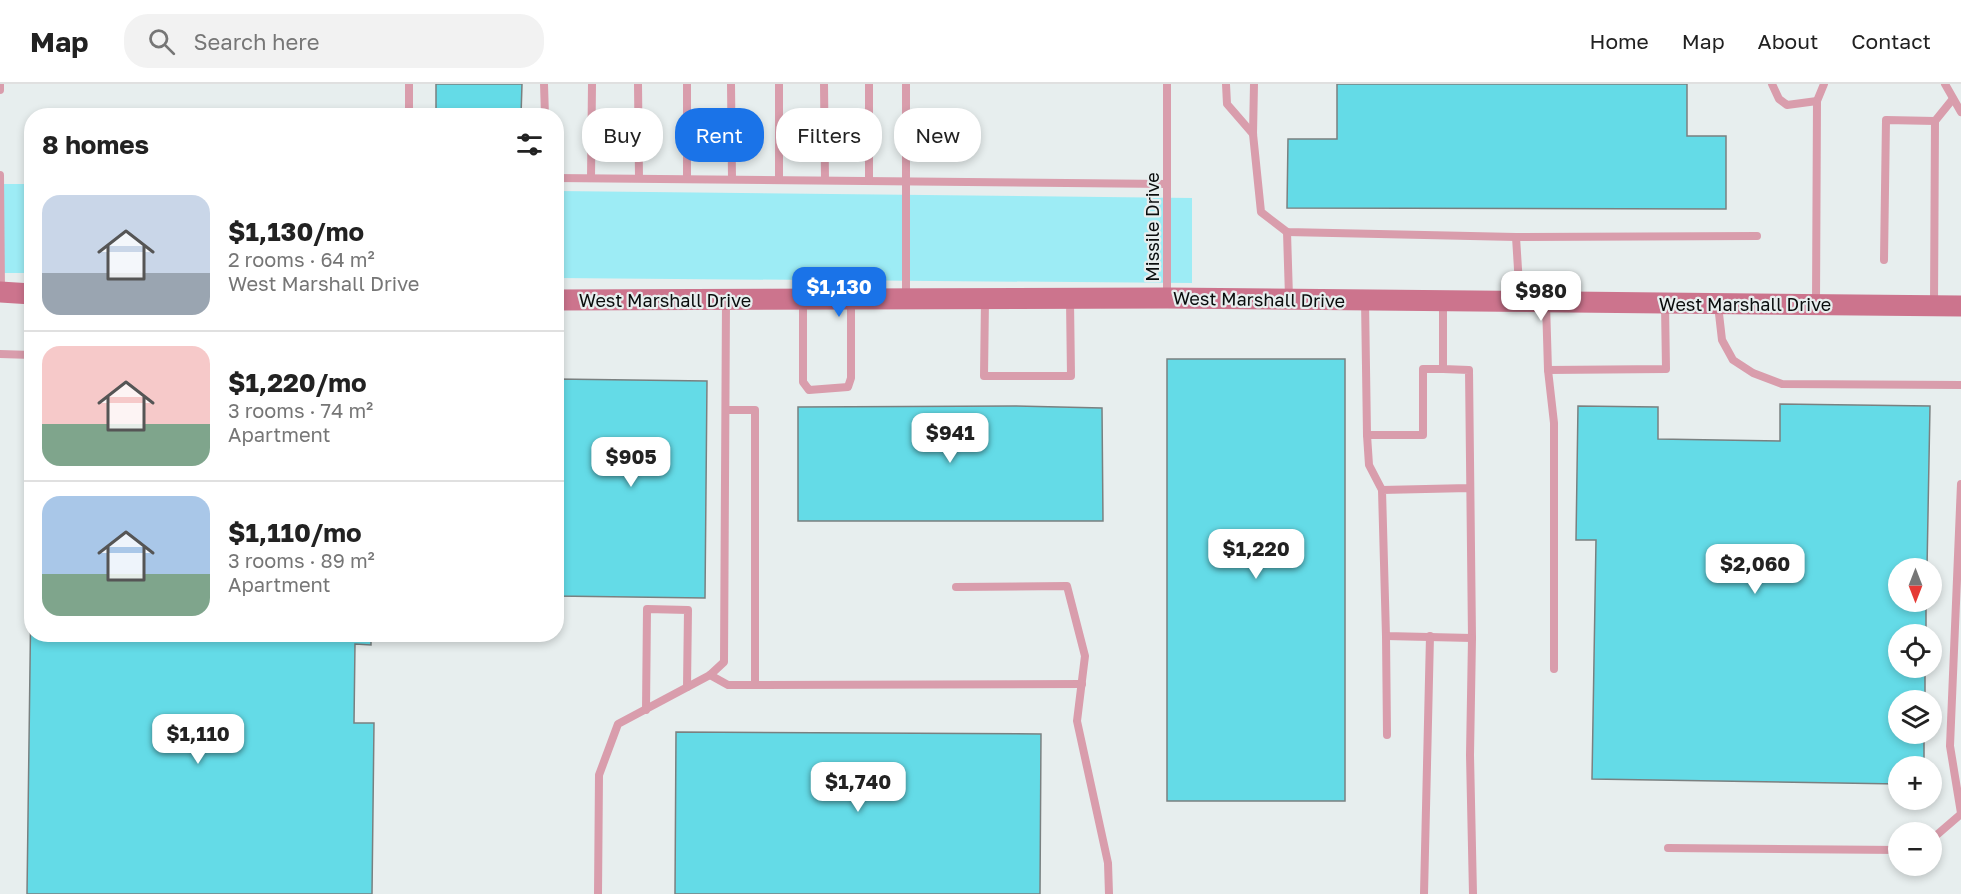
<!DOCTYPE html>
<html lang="en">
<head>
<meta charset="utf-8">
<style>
	:root { --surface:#fff; --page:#f2f2f2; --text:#222; --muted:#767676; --line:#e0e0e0; --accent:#1a73e8 }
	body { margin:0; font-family:"Golos Text",sans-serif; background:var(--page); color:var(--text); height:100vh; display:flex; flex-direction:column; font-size:22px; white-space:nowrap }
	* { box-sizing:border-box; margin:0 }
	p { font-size:20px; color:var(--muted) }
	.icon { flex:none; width:33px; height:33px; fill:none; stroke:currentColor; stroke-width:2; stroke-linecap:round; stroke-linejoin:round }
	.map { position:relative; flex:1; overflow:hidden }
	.details { position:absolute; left:24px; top:24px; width:540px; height:534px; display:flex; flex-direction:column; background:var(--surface); border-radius:24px; box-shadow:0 3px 9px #0003 }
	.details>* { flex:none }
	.banner { position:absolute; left:582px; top:24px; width:570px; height:54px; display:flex; gap:12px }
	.needle { width:39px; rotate:180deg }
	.buttons { position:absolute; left:1888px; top:474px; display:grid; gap:12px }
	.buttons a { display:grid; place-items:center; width:54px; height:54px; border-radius:50%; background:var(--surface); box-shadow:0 3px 9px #0003; font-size:30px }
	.price { position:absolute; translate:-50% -51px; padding:0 14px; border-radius:12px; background:#fff; color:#222; font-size:20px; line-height:39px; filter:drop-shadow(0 2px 3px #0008) }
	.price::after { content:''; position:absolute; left:50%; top:36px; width:18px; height:14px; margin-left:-9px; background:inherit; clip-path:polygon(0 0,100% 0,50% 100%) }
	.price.current { background:var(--accent); color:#fff }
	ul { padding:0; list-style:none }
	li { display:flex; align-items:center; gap:18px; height:150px; padding:0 18px }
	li+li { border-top:2px solid var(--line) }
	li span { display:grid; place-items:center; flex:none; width:168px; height:120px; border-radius:18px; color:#555 }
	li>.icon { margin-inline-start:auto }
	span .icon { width:72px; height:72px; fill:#fffc; stroke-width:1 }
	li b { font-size:26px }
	h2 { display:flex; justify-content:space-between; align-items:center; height:72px; padding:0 18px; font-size:26px }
	.chip { padding:0 21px; border-radius:24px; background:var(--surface); box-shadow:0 3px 9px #0003; font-size:21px; line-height:54px }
	.chip.current { background:var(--accent); color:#fff }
	header { display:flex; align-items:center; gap:36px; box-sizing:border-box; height:84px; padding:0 30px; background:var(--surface); border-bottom:2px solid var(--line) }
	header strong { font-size:28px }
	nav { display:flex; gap:33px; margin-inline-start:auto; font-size:21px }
	.search { width:420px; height:54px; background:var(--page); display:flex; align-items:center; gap:15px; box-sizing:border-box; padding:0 21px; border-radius:24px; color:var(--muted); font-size:22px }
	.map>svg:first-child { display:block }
</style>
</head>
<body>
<header>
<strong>Map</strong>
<div class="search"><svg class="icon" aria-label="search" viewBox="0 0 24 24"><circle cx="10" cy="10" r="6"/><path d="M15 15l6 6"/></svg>Search here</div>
<nav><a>Home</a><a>Map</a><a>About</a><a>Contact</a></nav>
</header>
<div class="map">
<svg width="1961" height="810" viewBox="0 0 1961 810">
	<rect width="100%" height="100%" fill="#e7eeee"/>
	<g fill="#9decf5">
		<rect x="0" y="100" width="31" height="89"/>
		<polygon points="557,107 1192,114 1192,199 557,194"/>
	</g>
	<g fill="#64dbe7" stroke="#7a8080" stroke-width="1.5">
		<polygon points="436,0 522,0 521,32 436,32"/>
		<polygon points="1337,0 1687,0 1687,52 1726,52 1726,125 1287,124 1288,55 1337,55"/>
		<rect x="1167" y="275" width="178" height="442"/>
		<polygon points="556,295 707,297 705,514 556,512"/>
		<polygon points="1780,320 1930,322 1927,484 1899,484 1899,518 1926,518 1926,550 1899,550 1899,584 1925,584 1925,616 1899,616 1899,650 1924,650 1924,682 1899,682 1899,700 1592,695 1596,456 1576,456 1578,322 1658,323 1658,355 1780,357"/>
		<polygon points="1015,322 1102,324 1103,437 798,437 798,323"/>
		<polygon points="32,431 32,550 371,550 371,561 355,560 354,639 374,639 372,810 27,810"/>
		<polygon points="676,648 1041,650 1040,810 675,810"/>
	</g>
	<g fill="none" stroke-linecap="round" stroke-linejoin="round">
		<g stroke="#d99dac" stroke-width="8">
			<polyline points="544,0 545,32"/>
			<polyline points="638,0 639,94"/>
			<polyline points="687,0 687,94"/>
			<polyline points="731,0 732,95"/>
			<polyline points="824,0 825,95"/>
			<polyline points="906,0 906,213"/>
			<polyline points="1167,0 1167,213"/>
			<polyline points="1226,0 1227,20 1253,50"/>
			<polyline points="1254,0 1253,50 1261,128 1287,148 1516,153 1757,152"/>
			<polyline points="1772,0 1779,15 1787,21 1817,17"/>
			<polyline points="1945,0 1961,28"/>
			<polyline points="0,6 0,0"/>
			<polyline points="409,32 409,0"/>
			<polyline points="0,91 1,207"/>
			<polyline points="556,94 1167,100"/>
			<polyline points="591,94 592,0"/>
			<polyline points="779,95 779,0"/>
			<polyline points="869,96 869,0"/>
			<polyline points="1287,148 1289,213"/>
			<polyline points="1516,153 1520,217"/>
			<polyline points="1884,176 1886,36 1935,37"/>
			<polyline points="803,216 803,298 809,306 848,303 851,294 851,215"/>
			<polyline points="985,216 984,292 1071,292 1070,217"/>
			<polyline points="1365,216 1367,351 1423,351 1423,285 1443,285"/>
			<polyline points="1443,219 1443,285 1469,286 1472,554 1386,552 1382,406 1469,404"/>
			<polyline points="1546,219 1548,286 1666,285 1665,221"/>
			<polyline points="1816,219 1817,17 1824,0"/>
			<polyline points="1718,221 1722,256 1733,276 1753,289 1782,300 1961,301"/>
			<polyline points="1934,221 1935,37 1952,16"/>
			<polyline points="0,270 32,271"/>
			<polyline points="1548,286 1554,339 1554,585"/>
			<polyline points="726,326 755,326 755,601"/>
			<polyline points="1367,351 1369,381 1382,406"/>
			<polyline points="1961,400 1950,662 1961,729"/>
			<polyline points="956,503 1067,502 1085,572 1077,637 1108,779 1109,810"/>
			<polyline points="1386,552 1387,651"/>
			<polyline points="1472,554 1470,671 1473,810"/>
			<polyline points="710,591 728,601 1082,600"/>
			<polyline points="646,626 647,525 688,526 687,603"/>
			<polyline points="1932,755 1961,730"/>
			<polyline points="1668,764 1899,766"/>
			<polyline points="598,810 599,691 618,640 710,591 724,578 726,217"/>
			<polyline points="1424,810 1430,552"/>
		</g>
		<g stroke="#cc748d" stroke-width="21">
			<polyline points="0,208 32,210"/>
			<polyline points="556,216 1167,214 1961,222"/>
		</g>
	</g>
	<g text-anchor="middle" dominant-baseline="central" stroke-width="4.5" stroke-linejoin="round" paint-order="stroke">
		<g font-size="18" fill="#0a0d0d" stroke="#e7eeee">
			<text transform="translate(1152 143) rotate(-90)">Missile Drive</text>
			<text transform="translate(1259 215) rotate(1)">West Marshall Drive</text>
			<text x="665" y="216">West Marshall Drive</text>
			<text x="1745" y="220">West Marshall Drive</text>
		</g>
	</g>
</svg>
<div class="buttons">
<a><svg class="needle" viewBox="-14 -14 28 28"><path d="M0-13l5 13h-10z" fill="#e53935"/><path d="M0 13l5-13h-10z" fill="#767676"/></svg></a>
<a><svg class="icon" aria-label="locate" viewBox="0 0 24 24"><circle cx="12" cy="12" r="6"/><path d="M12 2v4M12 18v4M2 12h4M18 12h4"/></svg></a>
<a><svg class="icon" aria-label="layers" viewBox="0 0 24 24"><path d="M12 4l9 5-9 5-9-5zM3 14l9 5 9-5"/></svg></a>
<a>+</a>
<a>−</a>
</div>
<b class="price current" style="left:839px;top:234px">$1,130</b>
<b class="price" style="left:1541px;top:238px">$980</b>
<b class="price" style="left:950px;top:380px">$941</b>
<b class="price" style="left:631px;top:404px">$905</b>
<b class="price" style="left:1256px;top:496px">$1,220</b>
<b class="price" style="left:1755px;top:511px">$2,060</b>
<b class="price" style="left:198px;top:681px">$1,110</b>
<b class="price" style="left:858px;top:729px">$1,740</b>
<div class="banner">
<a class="chip">Buy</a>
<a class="chip current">Rent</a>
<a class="chip">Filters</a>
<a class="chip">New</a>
</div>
<section class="details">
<h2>8 homes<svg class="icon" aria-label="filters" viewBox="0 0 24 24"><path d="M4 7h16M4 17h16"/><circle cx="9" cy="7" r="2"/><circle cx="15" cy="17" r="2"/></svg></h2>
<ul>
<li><span style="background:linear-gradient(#c9d6e8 65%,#9aa5b1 0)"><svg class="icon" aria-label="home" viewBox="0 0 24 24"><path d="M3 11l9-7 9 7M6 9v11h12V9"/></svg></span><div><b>$1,130/mo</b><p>2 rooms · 64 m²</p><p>West Marshall Drive</p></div></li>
<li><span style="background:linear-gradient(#f6c9c9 65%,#7fa58c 0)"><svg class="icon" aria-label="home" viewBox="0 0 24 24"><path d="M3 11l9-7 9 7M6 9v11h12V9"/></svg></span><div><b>$1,220/mo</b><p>3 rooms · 74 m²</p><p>Apartment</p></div></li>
<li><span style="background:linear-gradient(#a9c7e8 65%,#7fa58c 0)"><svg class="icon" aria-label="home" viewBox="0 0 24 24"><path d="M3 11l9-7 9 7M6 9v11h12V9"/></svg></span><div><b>$1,110/mo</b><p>3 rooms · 89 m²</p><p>Apartment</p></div></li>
</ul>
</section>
</div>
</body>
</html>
